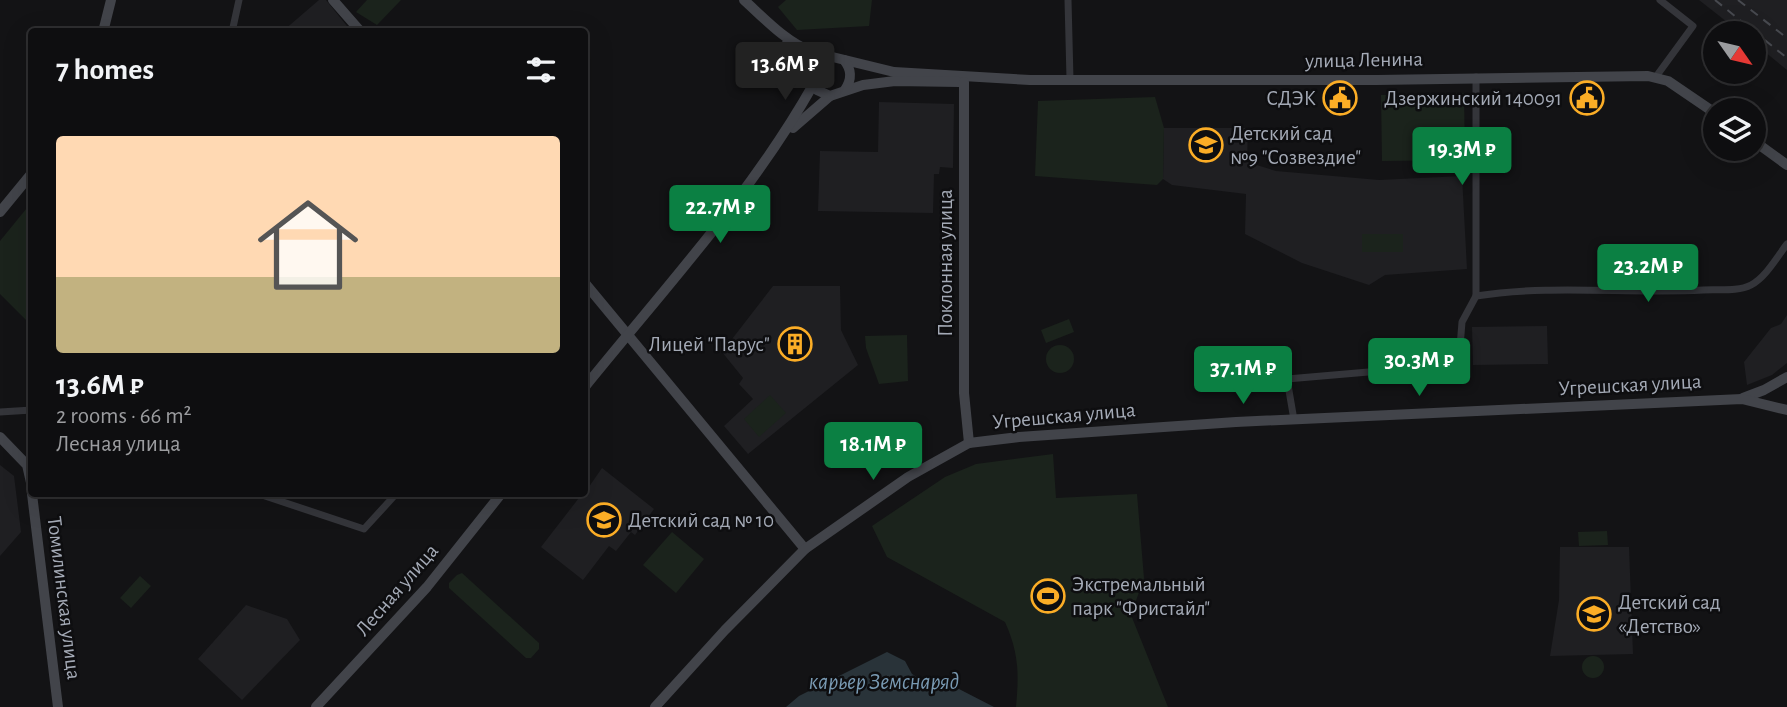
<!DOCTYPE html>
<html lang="en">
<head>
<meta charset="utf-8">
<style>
	:root { --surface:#0e0e10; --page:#1c1c1e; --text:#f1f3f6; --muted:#9b9c9f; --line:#2e2e30; --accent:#0b8043 }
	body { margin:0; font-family:"Alegreya Sans",sans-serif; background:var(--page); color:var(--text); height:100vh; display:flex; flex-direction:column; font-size:26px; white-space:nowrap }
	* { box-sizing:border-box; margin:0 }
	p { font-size:23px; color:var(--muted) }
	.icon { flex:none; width:38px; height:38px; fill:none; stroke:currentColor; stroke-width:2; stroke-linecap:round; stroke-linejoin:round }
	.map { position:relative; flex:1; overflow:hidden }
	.drawer { position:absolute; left:28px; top:28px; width:560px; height:469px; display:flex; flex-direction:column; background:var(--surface); border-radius:7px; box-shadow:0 7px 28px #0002,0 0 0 2px var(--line) }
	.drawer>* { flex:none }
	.needle { width:46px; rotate:124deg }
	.buttons { position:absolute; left:1703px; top:21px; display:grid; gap:14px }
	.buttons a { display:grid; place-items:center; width:63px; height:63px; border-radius:50%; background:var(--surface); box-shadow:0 7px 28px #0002,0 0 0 2px var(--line); font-size:35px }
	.price { position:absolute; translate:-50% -60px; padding:0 16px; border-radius:7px; background:var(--accent); color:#fff; font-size:23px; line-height:46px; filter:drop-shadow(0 2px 4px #0008) }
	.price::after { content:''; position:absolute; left:50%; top:42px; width:21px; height:16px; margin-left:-10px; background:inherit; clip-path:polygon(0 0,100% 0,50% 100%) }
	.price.selected { background:#222; color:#fff }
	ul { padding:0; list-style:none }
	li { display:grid; align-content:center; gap:14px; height:371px; padding:0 28px }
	li span { display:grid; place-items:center; height:217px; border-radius:7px; color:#555 }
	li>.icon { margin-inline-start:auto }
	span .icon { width:126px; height:126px; fill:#fffc; stroke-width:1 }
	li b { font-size:30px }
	h2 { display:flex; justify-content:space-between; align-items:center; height:84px; padding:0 28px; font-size:30px }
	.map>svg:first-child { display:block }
</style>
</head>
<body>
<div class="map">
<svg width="1787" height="707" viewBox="0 0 1787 707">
	<rect width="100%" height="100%" fill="#131315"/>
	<g fill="#1f1f22">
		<polygon points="319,0 326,0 351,31 283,31"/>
		<polygon points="1699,0 1787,0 1787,70 1754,43 1754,33 1741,33"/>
		<polygon points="879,102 954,104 953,168 940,167 939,174 934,174 933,213 818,211 820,151 878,152"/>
		<polygon points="1164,128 1248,128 1247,162 1276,171 1379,180 1462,176 1467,269 1385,275 1369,285 1302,263 1245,234 1246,194 1172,185 1163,179"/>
		<polygon points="773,286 840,286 841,330 858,365 748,454 724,426 753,399 739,384 743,378 722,352"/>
		<polygon points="1787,315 1787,363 1772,375 1747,385 1744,362 1771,328 1781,324"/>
		<polygon points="1547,326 1548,364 1473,365 1472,327"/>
		<polygon points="0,465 14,476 21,532 0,556"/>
		<polygon points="602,468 654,509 635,535 631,532 616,551 609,546 583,580 541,547 582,494 584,494"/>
		<polygon points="1560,547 1629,547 1633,654 1550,656 1559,600"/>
		<polygon points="246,605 287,619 300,640 242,700 198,659"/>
	</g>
	<g fill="#1b231c">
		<polygon points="367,0 401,0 377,25 356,12"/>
		<polygon points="786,0 872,0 869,26 797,30 778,7"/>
		<polygon points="1464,93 1465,160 1382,161 1381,95"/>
		<polygon points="1155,97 1164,128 1163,179 1157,185 1035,176 1038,101"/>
		<polygon points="31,203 32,319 26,320 0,294 0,241"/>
		<rect x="1362" y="234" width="41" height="18"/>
		<polygon points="1069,319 1074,332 1046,343 1041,330"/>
		<polygon points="907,335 908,381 879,384 866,348 865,336"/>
		<circle cx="1060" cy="359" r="14"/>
		<polygon points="770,395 786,413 759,437 744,419"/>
		<path d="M1053,454l3,44 81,-4 7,84 -13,37 37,92h-152c3,-33 3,-54 -11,-85l-118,-65 -15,-31 73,-49 31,-13z"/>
		<polygon points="1607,531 1608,545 1579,546 1578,532"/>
		<polygon points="672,532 704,559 676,593 643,565"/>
		<polygon points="462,573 539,643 539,649 531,658 526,658 449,588 449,583 457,575"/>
		<polygon points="140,576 151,586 131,608 120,598"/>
		<circle cx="1593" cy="667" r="11"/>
	</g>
	<polygon fill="#293339" points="887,652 905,661 912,674 932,686 959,689 994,707 786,707 799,696"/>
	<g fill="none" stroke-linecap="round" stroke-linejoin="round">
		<g stroke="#34353a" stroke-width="7">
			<polyline points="1068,0 1070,79"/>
			<polyline points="232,32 239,0"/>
			<polyline points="1655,78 1693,26 1660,0"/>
			<path d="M1476,296c75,-12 152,-2 227,-6 15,-1 35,2 48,-5 15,-8 26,-28 36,-41"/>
			<polyline points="0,412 32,410"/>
			<polyline points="1294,420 1287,379 1450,365 1459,359 1462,322 1476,296 1476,77"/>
			<polyline points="259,494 364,529 396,494"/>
		</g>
		<g stroke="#42444a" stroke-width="10">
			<polyline points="333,0 361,32"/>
			<path d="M744,0c22,20 41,41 68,52l82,20 136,8h347l271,-4 20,5 47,32"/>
			<polyline points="103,32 111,0"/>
			<polyline points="787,43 811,72"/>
			<path d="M829,56c-17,6 -23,20 -12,34l13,6 33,-11 32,-4 64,1"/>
			<path d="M844,60c8,10 8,19 1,30"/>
			<polyline points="964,82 964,393 969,443"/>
			<polyline points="793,128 830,96"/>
			<polyline points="1754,141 1787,165"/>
			<polyline points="0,212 32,173"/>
			<polyline points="584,282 805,549"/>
			<path d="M584,388c79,-98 167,-193 229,-303"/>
			<polyline points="1743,398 1764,390 1787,377"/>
			<polyline points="0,437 27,465 32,487"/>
			<polyline points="32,494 58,707"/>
			<polyline points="316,707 427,587 501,494"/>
			<polyline points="655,707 725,630 805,549 908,477 969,443 1019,437 1236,422 1742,399 1787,410"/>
		</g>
		<g stroke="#47494f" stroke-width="2" stroke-dasharray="9 7" stroke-linecap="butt">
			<polyline points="1715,0 1787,58"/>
			<polyline points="1738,0 1787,38"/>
		</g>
	</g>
	<defs>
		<symbol id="civic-ring" viewBox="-11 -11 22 22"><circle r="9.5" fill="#0e0e10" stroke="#fbad26" stroke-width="1.5"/><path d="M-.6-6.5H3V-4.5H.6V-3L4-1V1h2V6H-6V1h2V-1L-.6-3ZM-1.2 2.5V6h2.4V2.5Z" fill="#fbad26"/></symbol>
		<symbol id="school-ring" viewBox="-11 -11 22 22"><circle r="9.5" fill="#0e0e10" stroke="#fbad26" stroke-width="1.5"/><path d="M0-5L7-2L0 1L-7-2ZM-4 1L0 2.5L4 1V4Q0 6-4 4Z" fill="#fbad26"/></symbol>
		<symbol id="building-ring" viewBox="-11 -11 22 22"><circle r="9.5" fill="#0e0e10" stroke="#fbad26" stroke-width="1.5"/><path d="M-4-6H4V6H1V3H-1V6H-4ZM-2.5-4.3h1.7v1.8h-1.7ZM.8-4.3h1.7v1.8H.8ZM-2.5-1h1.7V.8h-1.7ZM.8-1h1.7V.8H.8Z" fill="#fbad26"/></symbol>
		<symbol id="stadium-ring" viewBox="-11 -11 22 22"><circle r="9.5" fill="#0e0e10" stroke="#fbad26" stroke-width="1.5"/><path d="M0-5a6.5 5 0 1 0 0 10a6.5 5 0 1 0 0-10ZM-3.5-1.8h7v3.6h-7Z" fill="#fbad26"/></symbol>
	</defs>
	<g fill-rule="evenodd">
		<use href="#civic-ring" x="1321" y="79" width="38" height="38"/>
		<use href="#civic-ring" x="1568" y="79" width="38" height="38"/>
		<use href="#school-ring" x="1187" y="126" width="38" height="38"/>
		<use href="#building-ring" x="776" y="325" width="38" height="38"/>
		<use href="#school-ring" x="585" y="501" width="38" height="38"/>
		<use href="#stadium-ring" x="1029" y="577" width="38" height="38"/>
		<use href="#school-ring" x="1575" y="595" width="38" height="38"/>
	</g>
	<g text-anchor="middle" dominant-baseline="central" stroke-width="5" stroke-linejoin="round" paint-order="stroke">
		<g font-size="21" fill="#a4aab6" stroke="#0e0e10">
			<text transform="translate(1364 60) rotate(-1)">улица Ленина</text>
			<text transform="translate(945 263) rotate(-90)">Поклонная улица</text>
			<text transform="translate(1630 385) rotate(-3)">Угрешская улица</text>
			<text transform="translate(1064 416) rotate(-5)">Угрешская улица</text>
			<text transform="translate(397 590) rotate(-49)">Лесная улица</text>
			<text transform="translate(64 598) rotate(83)">Томилинская улица</text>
		</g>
		<g font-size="21" fill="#a4aab6" stroke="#0e0e10" text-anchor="start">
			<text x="1316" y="98" text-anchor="end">СДЭК</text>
			<text x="1562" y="98" text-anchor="end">Дзержинский 140091</text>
			<text x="1230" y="133">Детский сад<tspan x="1230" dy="24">№9 "Созвездие"</tspan></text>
			<text x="770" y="344" text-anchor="end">Лицей "Парус"</text>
			<text x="628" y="520">Детский сад № 10</text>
			<text x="1072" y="584">Экстремальный<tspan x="1072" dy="24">парк "Фристайл"</tspan></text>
			<text x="1618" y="602">Детский сад<tspan x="1618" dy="24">«Детство»</tspan></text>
		</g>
		<g font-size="23" font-style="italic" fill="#799ab3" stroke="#0e0e10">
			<text x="884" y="682">карьер Земснаряд</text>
		</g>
	</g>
</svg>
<div class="buttons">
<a><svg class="needle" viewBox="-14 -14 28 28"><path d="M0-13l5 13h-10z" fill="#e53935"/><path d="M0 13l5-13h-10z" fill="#9b9c9f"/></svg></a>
<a><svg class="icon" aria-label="layers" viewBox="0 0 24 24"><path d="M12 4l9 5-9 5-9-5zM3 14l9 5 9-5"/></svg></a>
</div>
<b class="price selected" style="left:785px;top:102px">13.6M ₽</b>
<b class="price" style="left:1462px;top:187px">19.3M ₽</b>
<b class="price" style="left:720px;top:245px">22.7M ₽</b>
<b class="price" style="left:1648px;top:304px">23.2M ₽</b>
<b class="price" style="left:1419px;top:398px">30.3M ₽</b>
<b class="price" style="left:1243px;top:406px">37.1M ₽</b>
<b class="price" style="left:873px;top:482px">18.1M ₽</b>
<section class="drawer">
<h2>7 homes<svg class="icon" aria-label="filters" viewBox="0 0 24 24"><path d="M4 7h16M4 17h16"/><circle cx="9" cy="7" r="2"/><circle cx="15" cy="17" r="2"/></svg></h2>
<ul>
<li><span style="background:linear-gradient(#ffd9b3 65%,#c2b280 0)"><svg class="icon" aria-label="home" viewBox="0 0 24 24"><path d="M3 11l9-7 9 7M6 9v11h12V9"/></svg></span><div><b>13.6M ₽</b><p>2 rooms · 66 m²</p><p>Лесная улица</p></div></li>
</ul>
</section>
</div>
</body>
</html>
